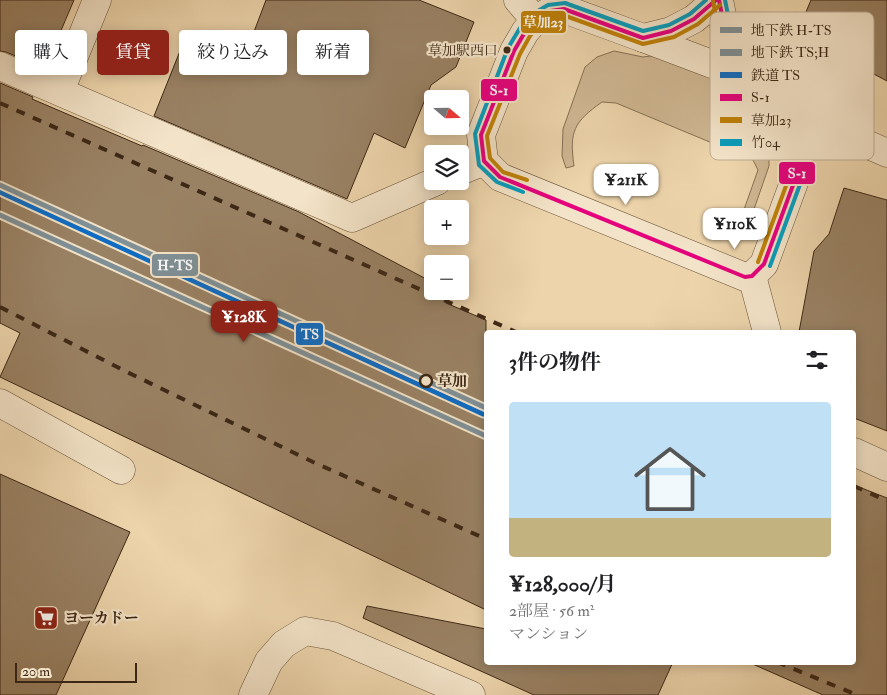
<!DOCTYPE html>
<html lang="ja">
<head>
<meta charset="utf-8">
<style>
	:root { --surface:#fff; --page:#f2f2f2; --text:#202124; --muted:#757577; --line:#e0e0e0; --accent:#8f2418 }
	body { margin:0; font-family:"IM FELL Double Pica","Noto Serif JP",serif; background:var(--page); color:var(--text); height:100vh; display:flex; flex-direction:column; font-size:19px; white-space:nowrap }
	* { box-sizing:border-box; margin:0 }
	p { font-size:16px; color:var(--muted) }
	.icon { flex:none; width:28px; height:28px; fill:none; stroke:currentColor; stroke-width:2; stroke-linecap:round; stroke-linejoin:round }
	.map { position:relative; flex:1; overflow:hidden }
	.drawer { position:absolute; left:484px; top:330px; width:372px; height:335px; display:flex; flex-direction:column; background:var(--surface); border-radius:5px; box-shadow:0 2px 12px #0003 }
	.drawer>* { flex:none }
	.guide { position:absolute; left:15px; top:30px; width:394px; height:45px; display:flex; gap:10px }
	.needle { width:32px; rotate:110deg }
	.tools { position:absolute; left:424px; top:90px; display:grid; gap:10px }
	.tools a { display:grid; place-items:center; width:45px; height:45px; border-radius:5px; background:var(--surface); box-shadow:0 2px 12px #0003; font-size:25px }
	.scale { position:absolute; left:15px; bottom:12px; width:122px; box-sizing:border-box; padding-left:5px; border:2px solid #3d2816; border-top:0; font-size:14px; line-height:18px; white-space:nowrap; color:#3d2816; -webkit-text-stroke:4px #f3e3c8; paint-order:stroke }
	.price { position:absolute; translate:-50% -42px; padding:0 11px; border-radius:10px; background:#fff; color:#222; font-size:16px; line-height:32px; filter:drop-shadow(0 1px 2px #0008) }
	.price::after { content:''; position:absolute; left:50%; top:30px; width:15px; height:11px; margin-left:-8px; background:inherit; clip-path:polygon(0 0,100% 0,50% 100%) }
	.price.current { background:var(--accent); color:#fff }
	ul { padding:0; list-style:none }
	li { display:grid; align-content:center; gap:10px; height:265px; padding:0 25px }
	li+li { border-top:1px solid var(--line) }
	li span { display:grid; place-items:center; height:155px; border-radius:5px; color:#555 }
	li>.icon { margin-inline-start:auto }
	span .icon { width:90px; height:90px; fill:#fffc; stroke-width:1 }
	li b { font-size:21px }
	h2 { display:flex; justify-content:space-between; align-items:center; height:60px; padding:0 25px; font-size:21px }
	.tag { padding:0 18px; border-radius:5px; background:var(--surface); box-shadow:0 2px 12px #0003; font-size:18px; line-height:45px }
	.tag.current { background:var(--accent); color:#fff }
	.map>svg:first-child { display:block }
</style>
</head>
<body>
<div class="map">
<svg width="887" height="695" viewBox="0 0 887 695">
	<rect width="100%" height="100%" fill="#edd4ab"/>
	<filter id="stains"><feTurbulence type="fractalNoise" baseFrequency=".004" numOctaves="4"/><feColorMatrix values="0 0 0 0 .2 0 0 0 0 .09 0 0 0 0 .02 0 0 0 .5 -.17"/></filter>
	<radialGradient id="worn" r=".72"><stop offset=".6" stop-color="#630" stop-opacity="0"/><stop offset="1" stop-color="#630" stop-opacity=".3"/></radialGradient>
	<path fill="#cfb792" stroke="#867054" d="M614,51l29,6 15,-2 49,12 5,13 8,9 28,18 18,29 3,13v17l-25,72 -9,-3 23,-65 -5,-10 -137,-57 -14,-1c-28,20 -33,29 -28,64l-8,2 -4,-12 1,-27 22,-62 12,-10z"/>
	<g fill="#998163" stroke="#3d2816">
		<polygon points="0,0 74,0 45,68 6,52 0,51"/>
		<polygon points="266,0 419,0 474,22 456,67 431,85 405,148 374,133 347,199 154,116 180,51 238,74"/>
		<polygon points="811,0 887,0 887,81 825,48 803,19"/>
		<polygon points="0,83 33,97 32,99 142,146 143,145 299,212 432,282 432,291 451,292 446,303 486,320 486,610 0,377 20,333 0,323"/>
		<polygon points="844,188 887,200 887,431 854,418 854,332 799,332 814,251 829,234"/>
		<polygon points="0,474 130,532 56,695 0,695"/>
		<polygon points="854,485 887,498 887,695 823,695 748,662 854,662"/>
		<polygon points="367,606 486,629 486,662 673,662 658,695 534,695 363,618"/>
	</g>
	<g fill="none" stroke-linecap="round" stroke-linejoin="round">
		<defs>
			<g id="minor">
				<polyline points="518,0 535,20"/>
				<polyline points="716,0 694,19 671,31 643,38 564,9 550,11 535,20 525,32 514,51 481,135 484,161 500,177 745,277 752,276 764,264 796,177 803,138 794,121 785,112 741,75 730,56 719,0"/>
				<polyline points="643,38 741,75"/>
				<polyline points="0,66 352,218 437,181"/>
				<polyline points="60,91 97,0"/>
				<polyline points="803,138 850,137 887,153"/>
				<polyline points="460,171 484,161"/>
				<polyline points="752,276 767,332"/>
				<polyline points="0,403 121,470"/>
				<polyline points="854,452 887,467"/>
				<polyline points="253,695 269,661 284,644 305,631 333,636 471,695"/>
			</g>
		</defs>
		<use href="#minor" stroke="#69533b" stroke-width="29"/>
		<use href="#minor" stroke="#f3e3c8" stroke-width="28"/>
		<g stroke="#3d2816" stroke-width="4" stroke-dasharray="9 9" stroke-linecap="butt">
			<polyline points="0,103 516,332"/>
			<polyline points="0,307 127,372 313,462 486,539"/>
			<polyline points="854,486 887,501"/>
			<polyline points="777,662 857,695"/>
		</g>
		<defs>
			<polyline id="bus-1" points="716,0 694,19 671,31 643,38 564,9 550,11 535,20 525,32 514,51 481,135 484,161 500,177 745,277 752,276 764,264 796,177 803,138 794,121 741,75 730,56 719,0"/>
			<g id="bus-2">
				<polyline points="713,1 724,58 736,78 789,125 796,139 790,175 758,262"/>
				<polyline points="527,180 503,172 490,158 487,136 520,54 530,36 539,25 552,17 563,15 643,44 674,37 698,24 720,5"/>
			</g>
			<g id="bus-3">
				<polyline points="725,0 736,54 746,71 798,117 809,137 802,179 770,266"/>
				<polyline points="523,192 497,182 479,165 475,134 508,48 520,28 531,15 548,5 565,3 643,31 669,25 690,14 706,0"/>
			</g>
		</defs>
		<use href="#bus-1" stroke="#f3e3c8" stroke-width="8"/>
		<use href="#bus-2" stroke="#f3e3c8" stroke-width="8"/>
		<use href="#bus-3" stroke="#f3e3c8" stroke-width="8"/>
		<use href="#bus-1" stroke="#e5007d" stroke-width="4"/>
		<use href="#bus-2" stroke="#bf8007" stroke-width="4"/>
		<use href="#bus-3" stroke="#069cbc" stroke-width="4"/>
		<defs>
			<polyline id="rail-1" points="0,192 483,414"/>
		</defs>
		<use href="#rail-1" stroke="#f3e3c8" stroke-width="9"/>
		<use href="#rail-1" stroke="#0f6cc3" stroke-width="5"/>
		<defs>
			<polyline id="metro-1" points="0,185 486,408"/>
			<polyline id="metro-2" points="0,215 486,436"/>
		</defs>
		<use href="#metro-1" stroke="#f3e3c8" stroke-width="9"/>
		<use href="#metro-2" stroke="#f3e3c8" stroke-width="9"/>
		<use href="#metro-1" stroke="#7f9097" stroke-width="5"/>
		<use href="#metro-2" stroke="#7f9097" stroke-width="5"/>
	</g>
	<defs>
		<symbol id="supermarket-square" viewBox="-11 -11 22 22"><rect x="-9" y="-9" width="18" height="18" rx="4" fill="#8f2418" stroke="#f3e3c8"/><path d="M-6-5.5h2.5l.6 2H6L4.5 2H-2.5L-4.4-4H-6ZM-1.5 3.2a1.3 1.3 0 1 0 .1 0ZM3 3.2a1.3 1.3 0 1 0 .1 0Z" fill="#fff"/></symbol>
	</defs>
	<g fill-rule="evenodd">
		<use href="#supermarket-square" x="32" y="604" width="28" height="28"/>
	</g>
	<circle fill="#3d2816" stroke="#f3e3c8" stroke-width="2" cx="507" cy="50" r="4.5"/>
	<circle fill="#f3e3c8" stroke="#3d2816" stroke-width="2.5" cx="426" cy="381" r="6"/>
	<g text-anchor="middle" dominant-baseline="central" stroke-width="4.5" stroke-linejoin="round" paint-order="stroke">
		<g font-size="14" fill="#3d2816" stroke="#f3e3c8" text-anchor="end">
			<text x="498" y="50">草加駅西口</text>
		</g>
		<g font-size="15" font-weight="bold" fill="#3d2816" stroke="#f3e3c8" text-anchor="start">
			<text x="437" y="381">草加</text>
		</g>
		<g font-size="15" font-weight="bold" fill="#3d2816" stroke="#f3e3c8" text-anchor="start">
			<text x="64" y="618">ヨーカドー</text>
		</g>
	</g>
	<rect x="710" y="12" width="164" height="148" rx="8" fill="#f3e3c8" stroke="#bcab93" stroke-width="1"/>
	<rect x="720" y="27" width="22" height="6" fill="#7f9097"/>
	<rect x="720" y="49" width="22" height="7" fill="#7f9097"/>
	<rect x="720" y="72" width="22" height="6" fill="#0f6cc3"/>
	<rect x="720" y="94" width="22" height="7" fill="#e5007d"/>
	<rect x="720" y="117" width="22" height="6" fill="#bf8007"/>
	<rect x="720" y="139" width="22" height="7" fill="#069cbc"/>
	<g font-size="14" fill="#3d2816">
		<text x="751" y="35">地下鉄 H-TS</text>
		<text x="751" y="57">地下鉄 TS;H</text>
		<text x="751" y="80">鉄道 TS</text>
		<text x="751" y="102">S-1</text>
		<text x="751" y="125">草加23</text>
		<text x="751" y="147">竹04</text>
	</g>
	<g stroke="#f3e3c8" stroke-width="2">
		<rect x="520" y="10" width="47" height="24" rx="5" fill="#bf8007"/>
		<rect x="480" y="78" width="38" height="24" rx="5" fill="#e5007d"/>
		<rect x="778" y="161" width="38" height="24" rx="5" fill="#e5007d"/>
		<rect x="151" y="253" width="48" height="24" rx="5" fill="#7f9097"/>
		<rect x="295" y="322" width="29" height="24" rx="5" fill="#0f6cc3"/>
	</g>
	<g font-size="14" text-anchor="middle" font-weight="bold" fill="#fff">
		<text x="543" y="27">草加23</text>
		<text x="499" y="95">S-1</text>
		<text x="797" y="178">S-1</text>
		<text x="175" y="270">H-TS</text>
		<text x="310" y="339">TS</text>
	</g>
	<rect width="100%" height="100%" filter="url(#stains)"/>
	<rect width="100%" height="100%" fill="url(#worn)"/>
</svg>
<div class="tools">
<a><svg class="needle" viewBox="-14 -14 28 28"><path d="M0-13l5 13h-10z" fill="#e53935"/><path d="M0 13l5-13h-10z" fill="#757577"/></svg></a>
<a><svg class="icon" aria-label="layers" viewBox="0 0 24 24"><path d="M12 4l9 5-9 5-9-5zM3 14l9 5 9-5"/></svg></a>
<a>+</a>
<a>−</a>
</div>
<div class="scale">20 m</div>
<b class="price" style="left:626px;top:206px">¥211K</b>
<b class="price" style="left:735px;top:250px">¥110K</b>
<b class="price current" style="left:244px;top:343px">¥128K</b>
<div class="guide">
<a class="tag">購入</a>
<a class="tag current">賃貸</a>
<a class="tag">絞り込み</a>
<a class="tag">新着</a>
</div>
<section class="drawer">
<h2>3件の物件<svg class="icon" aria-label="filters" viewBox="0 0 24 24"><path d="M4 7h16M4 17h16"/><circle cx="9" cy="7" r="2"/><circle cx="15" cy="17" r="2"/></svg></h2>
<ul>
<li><span style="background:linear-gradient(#bfe0f5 75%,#c2b280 0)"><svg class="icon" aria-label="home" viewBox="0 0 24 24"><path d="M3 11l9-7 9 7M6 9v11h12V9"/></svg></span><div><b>¥128,000/月</b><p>2部屋 · 56 m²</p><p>マンション</p></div></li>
</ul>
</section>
</div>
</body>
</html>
